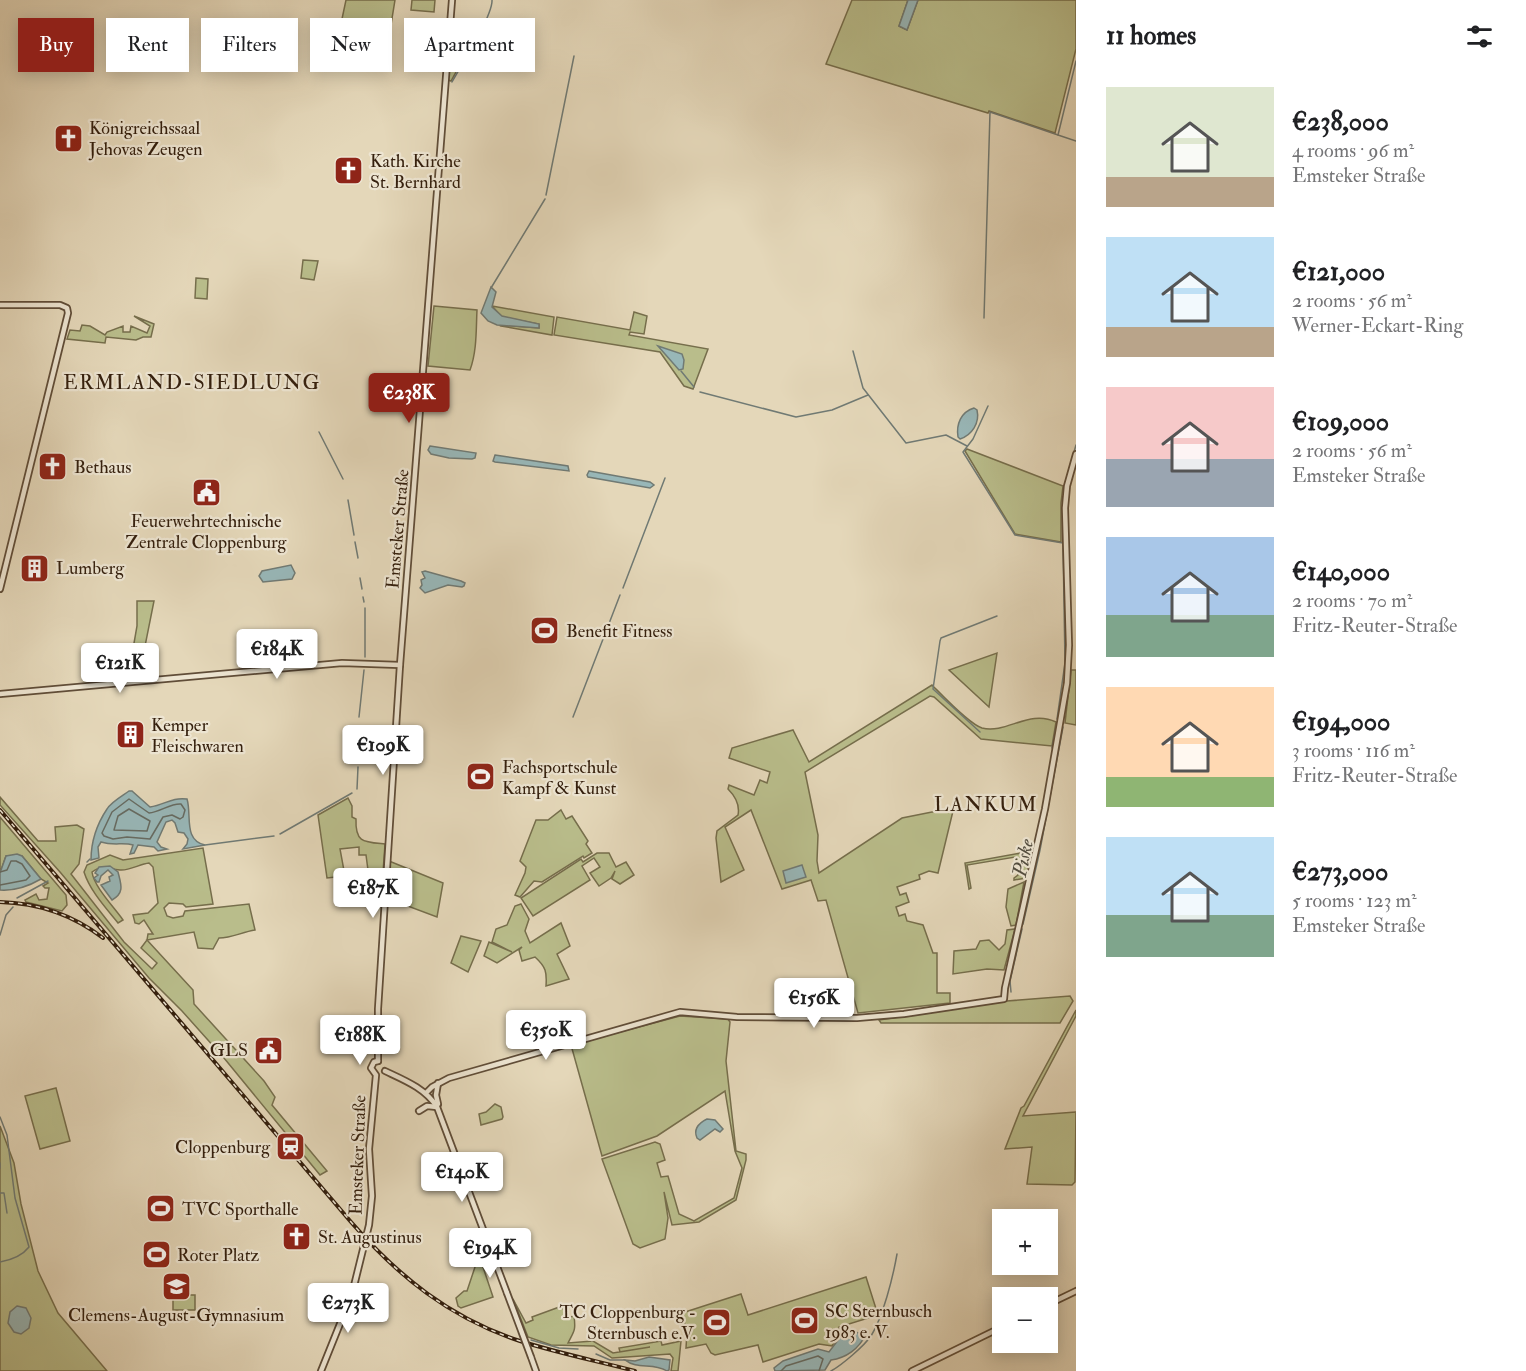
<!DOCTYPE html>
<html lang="en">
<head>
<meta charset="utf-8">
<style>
	:root { --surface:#fff; --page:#f6f6f6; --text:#202124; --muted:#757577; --accent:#8f2418 }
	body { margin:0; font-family:"IM FELL Double Pica",serif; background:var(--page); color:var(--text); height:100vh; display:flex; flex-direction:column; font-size:22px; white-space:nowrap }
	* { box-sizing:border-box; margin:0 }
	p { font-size:20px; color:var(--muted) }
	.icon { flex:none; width:33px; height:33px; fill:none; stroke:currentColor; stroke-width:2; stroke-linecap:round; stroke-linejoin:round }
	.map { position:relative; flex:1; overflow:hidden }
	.details { display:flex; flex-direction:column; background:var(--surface); width:450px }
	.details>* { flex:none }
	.banner { position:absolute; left:18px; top:18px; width:570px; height:54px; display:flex; gap:12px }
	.controls { position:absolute; left:992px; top:1209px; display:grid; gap:12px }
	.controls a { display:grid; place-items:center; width:66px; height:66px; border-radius:0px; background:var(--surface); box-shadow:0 3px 15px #0003; font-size:30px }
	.price { position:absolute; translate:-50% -51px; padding:0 14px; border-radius:6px; background:#fff; color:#222; font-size:20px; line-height:39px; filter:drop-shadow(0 2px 3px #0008) }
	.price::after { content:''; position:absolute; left:50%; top:36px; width:18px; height:14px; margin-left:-9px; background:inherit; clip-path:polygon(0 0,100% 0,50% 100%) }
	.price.active { background:var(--accent); color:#fff }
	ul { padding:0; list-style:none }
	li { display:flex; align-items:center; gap:18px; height:150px; padding:0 30px }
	li span { display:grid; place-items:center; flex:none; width:168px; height:120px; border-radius:0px; color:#555 }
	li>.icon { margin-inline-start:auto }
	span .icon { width:72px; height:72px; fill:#fffc; stroke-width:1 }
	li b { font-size:26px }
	h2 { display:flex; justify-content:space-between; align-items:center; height:72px; padding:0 30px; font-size:26px }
	.chip { padding:0 21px; border-radius:0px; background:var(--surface); box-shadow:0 3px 15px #0003; font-size:21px; line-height:54px }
	.chip.active { background:var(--accent); color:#fff }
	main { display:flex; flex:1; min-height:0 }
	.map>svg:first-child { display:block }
</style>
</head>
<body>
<main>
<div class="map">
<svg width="1076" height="1371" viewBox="0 0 1076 1371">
	<rect width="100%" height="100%" fill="#e4d7b9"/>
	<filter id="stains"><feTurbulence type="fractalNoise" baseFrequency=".00333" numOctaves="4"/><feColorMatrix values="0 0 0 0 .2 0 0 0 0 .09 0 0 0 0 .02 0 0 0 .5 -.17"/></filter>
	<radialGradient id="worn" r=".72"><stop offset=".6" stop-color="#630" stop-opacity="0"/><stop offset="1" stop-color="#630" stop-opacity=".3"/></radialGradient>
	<g fill="#b9bd8b" stroke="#766e4c" stroke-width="1.5">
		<polygon points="346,0 395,0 388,43 339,33"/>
		<polygon points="412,0 435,0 434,12 411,10"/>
		<polygon points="852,0 908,0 899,26 907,30 918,0 1076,0 1076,49 1055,133 989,111 988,113 826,64"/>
		<polygon points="454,20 482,25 451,81 448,80"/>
		<polygon points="282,37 288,40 295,60 277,57"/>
		<polygon points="303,260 318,261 314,280 301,278"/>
		<polygon points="196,278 208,279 207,299 195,298"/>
		<path d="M434,306l43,4c-1,20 0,41 -7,60l-42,-4z"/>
		<polygon points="492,306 554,317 552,335 501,326 502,325 539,328 539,324 502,317"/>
		<polygon points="634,312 647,316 644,334 630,332 629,335 708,349 693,389 684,386 660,352 554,335 557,317 630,330"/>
		<polygon points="134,316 154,324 151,337 143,337 136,340 106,337 105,343 67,339 70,330 80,331 82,325 90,326 105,335 107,332 123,326 123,332 130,332 131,326 147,333 150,326"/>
		<polygon points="967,449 1063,486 1061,503 1061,542 1015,534 965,451"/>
		<polygon points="137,601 154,601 145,646 145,672 85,673 89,652 133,649 137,626"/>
		<polygon points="997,653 989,707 949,670"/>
		<polygon points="1071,670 1076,670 1076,725 1065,723"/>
		<path d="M932,685c10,10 37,39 50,43 25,6 47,-19 74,-6l-4,24 -71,-7 -47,-42 -4,-1 -125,76 13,63 -1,26 2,12 83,-55 30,-6 21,-1 -15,62 -9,-2 -10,4 1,4 -23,8 3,8 6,-2 3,9 -13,5 3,9 6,-2 2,7 16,4 10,28h4v40h13v10l-92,10 -32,-113 -8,1 -7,-21 -29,9 -31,-79 -26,17 19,43 -23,12 -5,-44 1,-7 21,-16c2,-10 -3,-19 -10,-26l1,-4 25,10 6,-15 7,3 3,-11 -41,-14 3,-10 61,-18 16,32z"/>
		<path d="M0,797l38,44h18l-1,-14 22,-2 7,4 -5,35 -8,10 53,68 28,27 5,-6 -16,-15 6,-8 1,-6h5l-9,-14 -5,4 -4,-1 -2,-8 15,-2 10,-10 -5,-36 -4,-4c-9,1 -20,8 -29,7 -13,-1 -15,-7 -28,2 2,15 22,35 31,48l-5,3c-12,-15 -28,-32 -34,-51l3,-7 23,-10 13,5 80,-12 10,56 -27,3 -3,-3 -14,-1 -5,5 3,8 6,2 10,-2 2,-5 64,-7 6,26c-13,2 -23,8 -36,8l-6,11 -15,-1 -4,-16 -47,8 46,50 1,14 70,77 11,16 -3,8 55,66 -7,4 -96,-117 -42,-47 -33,-33 -89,-106 -60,-67z"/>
		<path d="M348,798l4,8v11l4,2c-1,24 8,23 29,25l-3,43h-3l1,-16 -12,-1 -2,-15h-7v-8l-19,2 5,27 -18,2 -9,-63z"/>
		<polygon points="561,810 566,819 572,816 588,841 586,844 592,853 584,858 583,856 542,882 534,881 520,897 515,895 525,873 526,867 520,861 536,820 548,820"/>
		<polygon points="0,817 66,895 67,905 62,911 26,902 25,900 36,894 39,900 47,899 49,888 45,888 43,886 48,883 41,879 22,856 6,856 0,873"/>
		<polygon points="1032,851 1026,878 1014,880 1014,878 1018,875 1015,857 967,865 971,888 969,889 965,863"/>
		<polygon points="597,853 609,853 616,867 626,862 634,875 620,884 612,879 615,871 611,878 599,886 590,873 600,867 594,858 582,866 590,880 533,916 521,898 581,859 583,862"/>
		<polygon points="389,861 443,883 437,917 389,899"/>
		<polygon points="1024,882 1016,925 1011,926 1006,907 1008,889"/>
		<path d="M521,904l8,15 -4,12 5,12 31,-20 9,23 -13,8 12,25 -23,7c1,-14 0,-19 -11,-29l-13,4 -3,-11 3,-3 -25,16 -13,-7 5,-14 23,10 -20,-10 4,-13 11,-4 8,-19z"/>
		<polygon points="1015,929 1004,970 987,969 953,974 954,951 976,949 980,941 989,940 999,950 1005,944 1007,930"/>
		<polygon points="461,936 481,941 468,972 451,963"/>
		<polygon points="1070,996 1073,1001 1060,1023 881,1023 879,1020 1007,1001"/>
		<polygon points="1076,1010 1076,1016 1023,1116 1076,1112 1075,1182 1072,1185 1027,1184 1032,1147 1005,1149 1021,1108 1024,1106"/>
		<polygon points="680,1016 728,1019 730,1022 726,1061 736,1151 746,1154 746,1160 736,1200 699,1222 672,1225 664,1192 668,1218 665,1239 640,1248 633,1244 602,1159 655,1142 660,1144 665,1160 657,1163 661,1177 668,1176 679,1214 694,1221 734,1198 742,1168 735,1151 725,1091 657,1136 602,1156 571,1045"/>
		<polygon points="56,1088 70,1141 40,1149 25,1096"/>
		<polygon points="495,1104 501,1107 503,1117 502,1119 481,1125 479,1114 486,1112"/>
		<polygon points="0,1126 14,1163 21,1204 38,1271 58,1313 107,1371 0,1371"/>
		<polygon points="167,1250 168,1260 144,1261 144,1250"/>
		<polygon points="479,1255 493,1297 461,1308 458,1306 456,1298 464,1291 467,1291"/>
		<polygon points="866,1277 878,1315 839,1327 838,1337 832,1346 819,1344 763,1362 758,1345 715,1355 711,1353 706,1344 686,1348 687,1332 682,1313 741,1294 748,1315"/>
		<rect x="173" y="1295" width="22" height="15"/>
		<path d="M513,1299l13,24 7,-3 -1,-3 30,-11 5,12 7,-2c2,15 0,15 -6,27l25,-2 20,12 37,-6 -30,5 -1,-4 42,-7 1,4 19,-4 -3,30h-7l2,-13 -3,-4 -58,4 -18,-12 -43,-1 -23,-8z"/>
	</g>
	<g fill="#98b7b8" stroke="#707a74" stroke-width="1.5">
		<polygon points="908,0 918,0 907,30 899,26"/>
		<polygon points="491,287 496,292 492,307 502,316 539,324 539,328 497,325 488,321 481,313"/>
		<polygon points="658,346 682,354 684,360 683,369 679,370"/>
		<path d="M974,408l3,2c3,13 -5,25 -17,29l-2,-2c-2,-13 3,-25 16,-29z"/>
		<polygon points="430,446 476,453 475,458 472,459 449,458 431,454 428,450"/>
		<polygon points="495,455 568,466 569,471 495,462 493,461"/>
		<polygon points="589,471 650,482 654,485 650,488 588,477 587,475"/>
		<polygon points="291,565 295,573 292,579 263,582 259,576 262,571"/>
		<polygon points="425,571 461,581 465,583 464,586 462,587 448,585 425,593 420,588 422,585 421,580 425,578 422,572"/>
		<path d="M129,791h3l18,16c15,-2 21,-10 37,-8 5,16 -4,41 18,46l-22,4 4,-5 1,-5 -4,-6 -6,-1 -3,-9 -3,-3 -6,2 -9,20 4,5 6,2 -9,2 -4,-4 -16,-2 -4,8 -4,1 3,-9c-10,-3 -19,1 -32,-3l-3,5 1,11 -8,2c0,-17 6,-36 16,-51 4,-7 15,-13 22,-18z"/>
		<path d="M17,854l5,2 19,23c-12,7 -27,12 -41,11v-17l6,-17z"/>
		<polygon points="802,865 806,877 786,883 783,871"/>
		<path d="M110,866l8,6c3,12 7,21 -6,28l-11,-15 9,-4 -1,-4 4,-2 -5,-5 -7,6 -2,6h-2l-3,-4 4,-3 -3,-2 4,-6z"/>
		<path d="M707,1119l8,1 8,9 -3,3 -5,-3 -15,11 -3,-2c-4,-9 2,-15 10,-19z"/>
		<polygon points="17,1306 26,1308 31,1318 29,1328 21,1334 14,1332 8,1323 10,1312"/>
		<path d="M854,1332l12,2c-7,15 -20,24 -35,26l-6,10 -50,1 -1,-3 9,-7 35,-12 11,3 13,-17z"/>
		<path d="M649,1357l21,3 -1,10 -2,1c-13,-9 -30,-1 -42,-11l10,1z"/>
	</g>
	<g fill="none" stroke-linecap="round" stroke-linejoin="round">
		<g stroke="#666b62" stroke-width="1.5">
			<path d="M129,799l20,14c11,-1 22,-10 32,-9l4,6 -2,7 -3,2 -8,-4 -9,2 -13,22 -23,-2 -14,2 -9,-3 -2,-3 10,-21z"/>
			<polygon points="129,809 150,821 147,831 114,830 118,816"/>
			<polyline points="0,872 7,870 11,861 16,861 22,864 30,876 26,880 0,885"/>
			<polyline points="781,1371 786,1366 818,1356 823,1359 819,1371"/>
		</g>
		<g stroke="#707a74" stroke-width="1.5">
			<path d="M452,82c9,-16 41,-67 40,-82"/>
			<polyline points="1058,135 1076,141"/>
			<polyline points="546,195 574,56"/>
			<polyline points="491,288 545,199"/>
			<polyline points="984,318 990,112 1058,135 1076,61"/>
			<polyline points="853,351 863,388 906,443 946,435 967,446"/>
			<polyline points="681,371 694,387"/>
			<polyline points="700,392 796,417 832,410 868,395"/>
			<polyline points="988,406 973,439 963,452 1015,535 1063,543 1065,663 1057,719"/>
			<polyline points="319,432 343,479"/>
			<polyline points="1068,473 1076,445"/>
			<polyline points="348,500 354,535"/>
			<polyline points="355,542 358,558"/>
			<polyline points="1063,542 1064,493"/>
			<polyline points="360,578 362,589"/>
			<polyline points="623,588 665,478"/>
			<polyline points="363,597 364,602"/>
			<polyline points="365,608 365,657"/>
			<polyline points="359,717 364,670"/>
			<polyline points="573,717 620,595"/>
			<polyline points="980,732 933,689 940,641 941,638 997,616"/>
			<polyline points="1052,748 1057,723"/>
			<polyline points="357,789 358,767"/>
			<polyline points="280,834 352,793"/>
			<polyline points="205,845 274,836"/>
			<polyline points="87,862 90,859"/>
			<polyline points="17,898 48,881"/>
			<polyline points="1023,924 1040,850 1063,727"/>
			<polyline points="0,935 6,915 13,907"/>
			<polyline points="1011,992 1010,981 1022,929"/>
			<path d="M0,1117l7,18 8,63 14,49c-7,9 -18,13 -29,15"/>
			<polyline points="0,1163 0,1168"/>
			<polyline points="0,1193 4,1193 7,1213"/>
			<polyline points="531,1340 559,1348 578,1349"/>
			<polyline points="596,1354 610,1360 625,1360"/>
			<path d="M831,1371c11,-6 33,-25 40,-35 12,-19 22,-59 26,-82"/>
		</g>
		<defs>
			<g id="tertiary">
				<polyline points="0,305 60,305 67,308 68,313 0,589"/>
				<polyline points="0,694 342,663 400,665"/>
				<polyline points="378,1061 378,1009 400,665 452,0"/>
				<path d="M385,1071c19,9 40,17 52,36l70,186"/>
				<polyline points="438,1083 436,1095 438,1104"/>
				<polyline points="426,1093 432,1087 449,1078 680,1012 737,1017 857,1018 904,1014 1004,999 1005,988 1045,809 1067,683 1069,645 1065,508 1067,486 1076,454"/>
				<polyline points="419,1111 427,1106 437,1107"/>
				<polyline points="1047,1305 1076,1291"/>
				<polyline points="531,1357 536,1371"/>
				<polyline points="321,1371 352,1294 369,1225 372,1196 369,1149 376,1075 371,1068 374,1062 378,1061"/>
				<polyline points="912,1371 1002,1327"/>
			</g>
		</defs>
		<use href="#tertiary" stroke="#604d38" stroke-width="8"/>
		<use href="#tertiary" stroke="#ede5d2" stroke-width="4.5"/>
		<defs>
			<g id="rail">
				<path d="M0,810l351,412c48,55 99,96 169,119 38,12 77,20 115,30"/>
				<path d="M0,902c38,1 73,13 103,36"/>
			</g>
		</defs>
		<use href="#rail" stroke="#341f0d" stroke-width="4"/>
		<use href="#rail" stroke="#ede5d2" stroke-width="1.5" stroke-dasharray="4.5" stroke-linecap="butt"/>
		<defs>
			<polyline id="tertiary-bridge" points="507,1293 531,1357"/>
		</defs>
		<use href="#tertiary-bridge" stroke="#604d38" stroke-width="8" stroke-linecap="butt"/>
		<use href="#tertiary-bridge" stroke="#ede5d2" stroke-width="4.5"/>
	</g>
	<defs>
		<symbol id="church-square" viewBox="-11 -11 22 22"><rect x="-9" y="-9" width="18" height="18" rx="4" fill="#8f2418" stroke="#ede5d2"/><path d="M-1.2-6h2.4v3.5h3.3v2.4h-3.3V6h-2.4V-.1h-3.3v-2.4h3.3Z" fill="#fff"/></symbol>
		<symbol id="civic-square" viewBox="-11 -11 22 22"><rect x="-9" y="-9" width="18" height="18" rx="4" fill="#8f2418" stroke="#ede5d2"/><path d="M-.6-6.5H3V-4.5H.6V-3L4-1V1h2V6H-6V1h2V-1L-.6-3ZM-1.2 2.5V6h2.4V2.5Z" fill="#fff"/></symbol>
		<symbol id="building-square" viewBox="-11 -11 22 22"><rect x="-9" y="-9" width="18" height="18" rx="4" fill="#8f2418" stroke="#ede5d2"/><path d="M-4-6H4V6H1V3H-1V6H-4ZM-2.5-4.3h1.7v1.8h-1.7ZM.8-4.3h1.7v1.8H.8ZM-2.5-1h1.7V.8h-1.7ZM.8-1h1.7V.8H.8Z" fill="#fff"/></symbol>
		<symbol id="stadium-square" viewBox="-11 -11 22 22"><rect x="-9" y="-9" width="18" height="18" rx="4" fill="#8f2418" stroke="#ede5d2"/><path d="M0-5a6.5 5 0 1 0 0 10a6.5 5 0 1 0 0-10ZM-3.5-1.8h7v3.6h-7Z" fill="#fff"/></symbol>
		<symbol id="station-square" viewBox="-11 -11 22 22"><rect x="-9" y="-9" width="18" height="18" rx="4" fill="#8f2418" stroke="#ede5d2"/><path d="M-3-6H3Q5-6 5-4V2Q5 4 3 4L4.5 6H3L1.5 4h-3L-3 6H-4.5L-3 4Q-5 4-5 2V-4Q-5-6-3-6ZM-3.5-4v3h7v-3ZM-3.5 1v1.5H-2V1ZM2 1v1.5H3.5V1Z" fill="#fff"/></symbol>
		<symbol id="school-square" viewBox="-11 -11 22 22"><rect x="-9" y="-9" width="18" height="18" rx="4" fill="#8f2418" stroke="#ede5d2"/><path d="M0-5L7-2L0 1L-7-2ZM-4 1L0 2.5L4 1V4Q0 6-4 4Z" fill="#fff"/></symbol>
	</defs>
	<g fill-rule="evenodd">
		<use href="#church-square" x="52" y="122" width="33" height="33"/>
		<use href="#church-square" x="332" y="154" width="33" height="33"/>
		<use href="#church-square" x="36" y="450" width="33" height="33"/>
		<use href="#civic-square" x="190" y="476" width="33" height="33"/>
		<use href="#building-square" x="18" y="552" width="33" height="33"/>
		<use href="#stadium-square" x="528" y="614" width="33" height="33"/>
		<use href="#building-square" x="114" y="718" width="33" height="33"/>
		<use href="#stadium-square" x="464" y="760" width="33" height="33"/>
		<use href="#civic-square" x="252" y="1034" width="33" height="33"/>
		<use href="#station-square" x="274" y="1130" width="33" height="33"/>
		<use href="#stadium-square" x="144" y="1192" width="33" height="33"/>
		<use href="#church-square" x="280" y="1220" width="33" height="33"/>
		<use href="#stadium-square" x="140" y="1238" width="33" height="33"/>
		<use href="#school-square" x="160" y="1270" width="33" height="33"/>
		<use href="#stadium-square" x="788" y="1304" width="33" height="33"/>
		<use href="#stadium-square" x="700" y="1306" width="33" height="33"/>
	</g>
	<g text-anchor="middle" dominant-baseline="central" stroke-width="4.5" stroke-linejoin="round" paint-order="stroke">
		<g font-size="18" fill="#341f0d" stroke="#ede5d2" text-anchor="start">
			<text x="89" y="128">Königreichssaal<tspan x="89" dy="21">Jehovas Zeugen</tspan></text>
			<text x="370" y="161">Kath. Kirche<tspan x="370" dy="21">St. Bernhard</tspan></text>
			<text x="74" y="467">Bethaus</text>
			<text x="206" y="521" text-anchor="middle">Feuerwehrtechnische<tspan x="206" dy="21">Zentrale Cloppenburg</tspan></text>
			<text x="56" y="568">Lumberg</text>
			<text x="566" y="631">Benefit Fitness</text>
			<text x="151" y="725">Kemper<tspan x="151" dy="21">Fleischwaren</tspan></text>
			<text x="502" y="767">Fachsportschule<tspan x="502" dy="21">Kampf &amp; Kunst</tspan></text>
			<text x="248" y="1050" text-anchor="end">GLS</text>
			<text x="270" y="1147" text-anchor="end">Cloppenburg</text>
			<text x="182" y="1209">TVC Sporthalle</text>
			<text x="318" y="1237">St. Augustinus</text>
			<text x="177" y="1255">Roter Platz</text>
			<text x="825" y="1311">SC Sternbusch<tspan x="825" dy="21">1983 e. V.</tspan></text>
			<text x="696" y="1312" text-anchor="end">TC Cloppenburg -<tspan x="696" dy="21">Sternbusch e.V.</tspan></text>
			<text x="176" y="1315" text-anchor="middle">Clemens-August-Gymnasium</text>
		</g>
		<g font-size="18" fill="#341f0d" stroke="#ede5d2">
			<text transform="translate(398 529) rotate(-85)">Emsteker Straße</text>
			<text transform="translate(358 1155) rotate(-88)">Emsteker Straße</text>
		</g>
		<g font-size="20" letter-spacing="1.5" fill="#341f0d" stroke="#ede5d2">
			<text x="192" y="382">ERMLAND-SIEDLUNG</text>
			<text x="986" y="804">LANKUM</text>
		</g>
		<g font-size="20" font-style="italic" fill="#524d40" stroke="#ede5d2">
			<text transform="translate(1023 858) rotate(-78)">Piske</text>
		</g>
	</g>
	<rect width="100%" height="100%" filter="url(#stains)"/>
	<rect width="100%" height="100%" fill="url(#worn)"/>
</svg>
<div class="controls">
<a>+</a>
<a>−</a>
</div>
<b class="price active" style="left:409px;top:424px">€238K</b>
<b class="price" style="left:277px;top:680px">€184K</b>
<b class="price" style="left:120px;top:694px">€121K</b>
<b class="price" style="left:383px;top:776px">€109K</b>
<b class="price" style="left:373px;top:919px">€187K</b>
<b class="price" style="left:814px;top:1029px">€156K</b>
<b class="price" style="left:546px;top:1061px">€350K</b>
<b class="price" style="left:360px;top:1066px">€188K</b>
<b class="price" style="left:462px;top:1203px">€140K</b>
<b class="price" style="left:490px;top:1279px">€194K</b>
<b class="price" style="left:348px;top:1334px">€273K</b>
<div class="banner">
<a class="chip active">Buy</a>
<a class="chip">Rent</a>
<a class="chip">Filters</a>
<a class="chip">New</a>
<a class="chip">Apartment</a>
</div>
</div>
<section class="details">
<h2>11 homes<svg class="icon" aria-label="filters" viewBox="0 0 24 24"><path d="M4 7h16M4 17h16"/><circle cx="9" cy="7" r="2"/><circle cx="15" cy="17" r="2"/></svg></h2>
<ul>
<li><span style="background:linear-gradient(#dfe7d0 75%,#b9a48a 0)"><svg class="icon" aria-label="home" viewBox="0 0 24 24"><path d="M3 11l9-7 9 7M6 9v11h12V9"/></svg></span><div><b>€238,000</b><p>4 rooms · 96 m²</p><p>Emsteker Straße</p></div></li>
<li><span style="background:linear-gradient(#bfe0f5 75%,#b9a48a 0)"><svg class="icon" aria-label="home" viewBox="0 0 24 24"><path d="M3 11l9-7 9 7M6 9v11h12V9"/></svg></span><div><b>€121,000</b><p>2 rooms · 56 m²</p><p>Werner-Eckart-Ring</p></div></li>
<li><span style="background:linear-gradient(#f6c9c9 60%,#9aa5b1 0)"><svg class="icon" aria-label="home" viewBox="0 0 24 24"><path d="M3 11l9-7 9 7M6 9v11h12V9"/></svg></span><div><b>€109,000</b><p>2 rooms · 56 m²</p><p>Emsteker Straße</p></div></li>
<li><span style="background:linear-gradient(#a9c7e8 65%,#7fa58c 0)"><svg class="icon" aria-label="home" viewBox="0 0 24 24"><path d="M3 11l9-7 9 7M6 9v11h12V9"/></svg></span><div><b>€140,000</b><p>2 rooms · 70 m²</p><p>Fritz-Reuter-Straße</p></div></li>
<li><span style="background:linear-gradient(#ffd9b3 75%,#8fb573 0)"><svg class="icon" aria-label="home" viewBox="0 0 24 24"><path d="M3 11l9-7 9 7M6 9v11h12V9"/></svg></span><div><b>€194,000</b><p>3 rooms · 116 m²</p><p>Fritz-Reuter-Straße</p></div></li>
<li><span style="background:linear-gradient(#bfe0f5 65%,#7fa58c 0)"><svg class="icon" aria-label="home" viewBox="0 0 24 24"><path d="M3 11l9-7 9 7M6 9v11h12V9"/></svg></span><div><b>€273,000</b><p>5 rooms · 123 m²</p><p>Emsteker Straße</p></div></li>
</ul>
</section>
</main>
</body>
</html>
